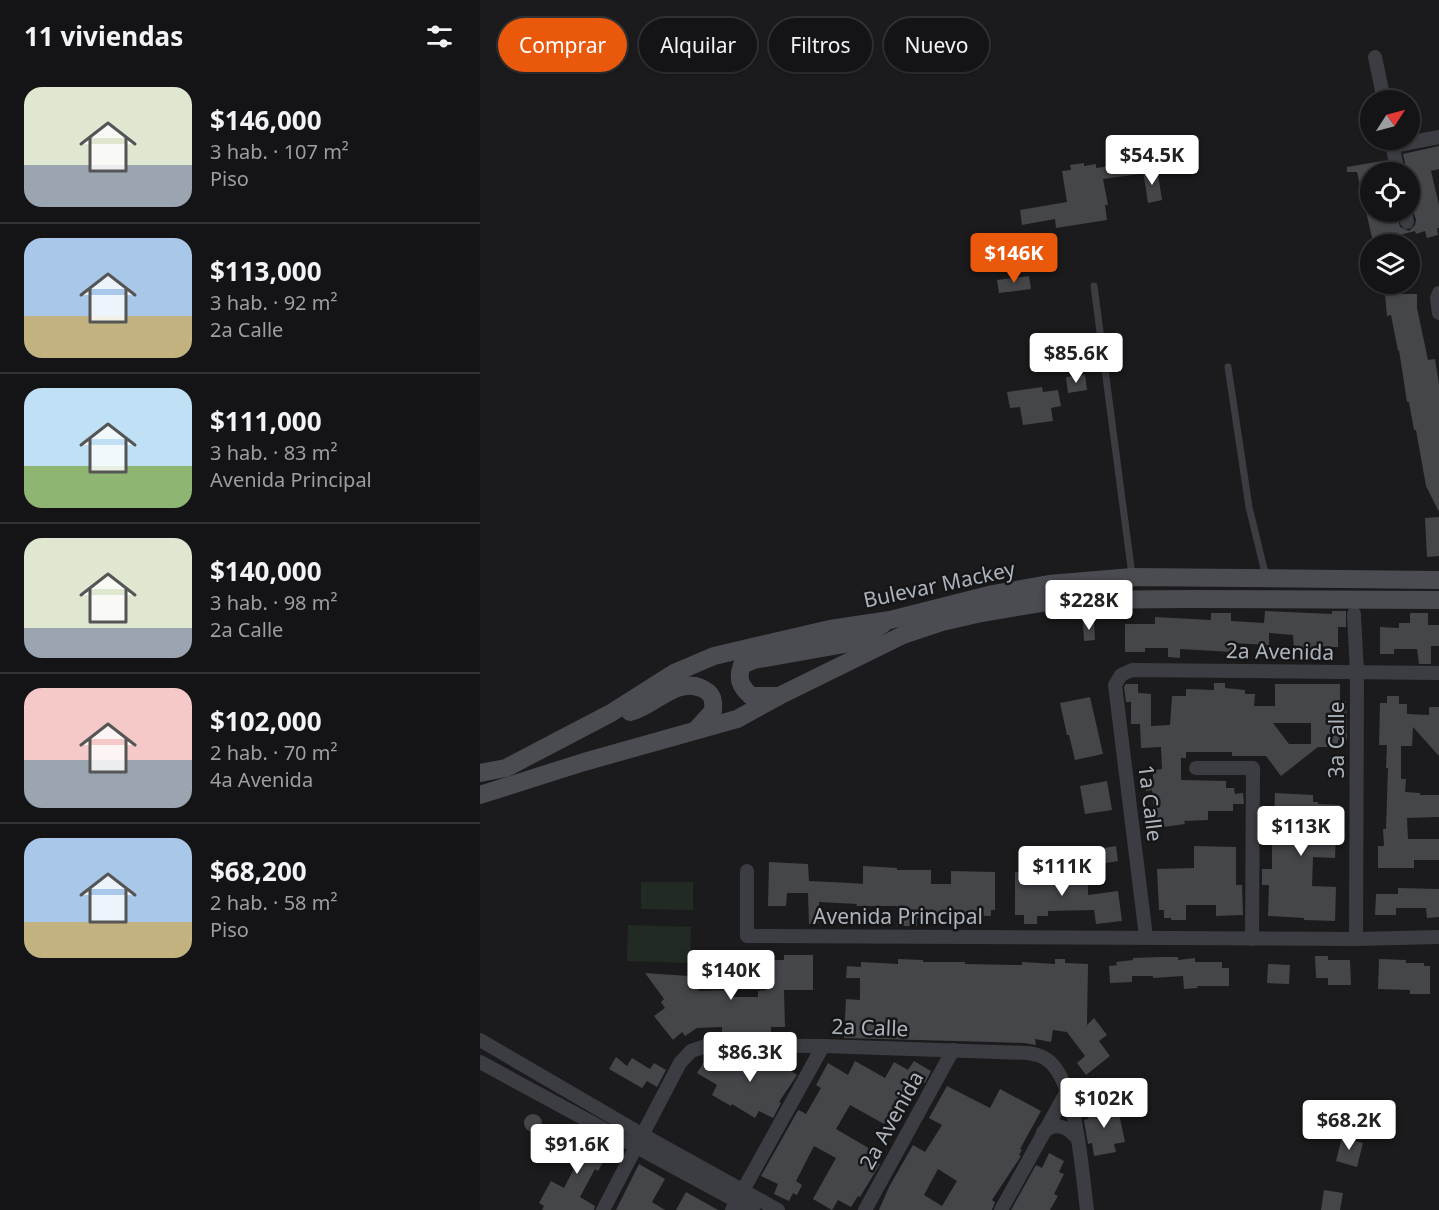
<!DOCTYPE html>
<html lang="es">
<head>
<meta charset="utf-8">
<style>
	:root { --surface:#141416; --page:#1d1d1f; --text:#f1f3f6; --muted:#9d9ea1; --line:#333335; --accent:#ea580c }
	body { margin:0; font-family:"Noto Sans",sans-serif; background:var(--page); color:var(--text); height:100vh; display:flex; flex-direction:column; font-size:22px; white-space:nowrap }
	* { box-sizing:border-box; margin:0 }
	p { font-size:20px; color:var(--muted) }
	.icon { flex:none; width:33px; height:33px; fill:none; stroke:currentColor; stroke-width:2; stroke-linecap:round; stroke-linejoin:round }
	.map { position:relative; flex:1; overflow:hidden }
	.side { display:flex; flex-direction:column; background:var(--surface); width:480px }
	.side>* { flex:none }
	.banner { position:absolute; left:18px; top:18px; width:570px; height:54px; display:flex; gap:12px }
	.needle { width:39px; rotate:54deg }
	.buttons { position:absolute; left:880px; top:90px; display:grid; gap:12px }
	.buttons a { display:grid; place-items:center; width:60px; height:60px; border-radius:50%; background:var(--surface); box-shadow:0 2px 4px #0004,0 0 0 2px var(--line); font-size:30px }
	.price { position:absolute; translate:-50% -51px; padding:0 14px; border-radius:6px; background:#fff; color:#222; font-size:20px; line-height:39px; filter:drop-shadow(0 2px 3px #0008) }
	.price::after { content:''; position:absolute; left:50%; top:36px; width:18px; height:14px; margin-left:-9px; background:inherit; clip-path:polygon(0 0,100% 0,50% 100%) }
	.price.on { background:var(--accent); color:#fff }
	ul { padding:0; list-style:none }
	li { display:flex; align-items:center; gap:18px; height:150px; padding:0 24px }
	li+li { border-top:2px solid var(--line) }
	li span { display:grid; place-items:center; flex:none; width:168px; height:120px; border-radius:18px; color:#555 }
	li>.icon { margin-inline-start:auto }
	span .icon { width:72px; height:72px; fill:#fffc; stroke-width:1 }
	li b { font-size:26px }
	h2 { display:flex; justify-content:space-between; align-items:center; height:72px; padding:0 24px; font-size:26px }
	.chip { padding:0 21px; border-radius:27px; background:var(--surface); box-shadow:0 2px 4px #0004,0 0 0 2px var(--line); font-size:21px; line-height:54px }
	.chip.on { background:var(--accent); color:#fff }
	main { display:flex; flex:1; min-height:0 }
	.map>svg:first-child { display:block }
</style>
</head>
<body>
<main>
<section class="side">
<h2>11 viviendas<svg class="icon" aria-label="filters" viewBox="0 0 24 24"><path d="M4 7h16M4 17h16"/><circle cx="9" cy="7" r="2"/><circle cx="15" cy="17" r="2"/></svg></h2>
<ul>
<li><span style="background:linear-gradient(#dfe7d0 65%,#9aa5b1 0)"><svg class="icon" aria-label="home" viewBox="0 0 24 24"><path d="M3 11l9-7 9 7M6 9v11h12V9"/></svg></span><div><b>$146,000</b><p>3 hab. · 107 m²</p><p>Piso</p></div></li>
<li><span style="background:linear-gradient(#a9c7e8 65%,#c2b280 0)"><svg class="icon" aria-label="home" viewBox="0 0 24 24"><path d="M3 11l9-7 9 7M6 9v11h12V9"/></svg></span><div><b>$113,000</b><p>3 hab. · 92 m²</p><p>2a Calle</p></div></li>
<li><span style="background:linear-gradient(#bfe0f5 65%,#8fb573 0)"><svg class="icon" aria-label="home" viewBox="0 0 24 24"><path d="M3 11l9-7 9 7M6 9v11h12V9"/></svg></span><div><b>$111,000</b><p>3 hab. · 83 m²</p><p>Avenida Principal</p></div></li>
<li><span style="background:linear-gradient(#dfe7d0 75%,#9aa5b1 0)"><svg class="icon" aria-label="home" viewBox="0 0 24 24"><path d="M3 11l9-7 9 7M6 9v11h12V9"/></svg></span><div><b>$140,000</b><p>3 hab. · 98 m²</p><p>2a Calle</p></div></li>
<li><span style="background:linear-gradient(#f6c9c9 60%,#9aa5b1 0)"><svg class="icon" aria-label="home" viewBox="0 0 24 24"><path d="M3 11l9-7 9 7M6 9v11h12V9"/></svg></span><div><b>$102,000</b><p>2 hab. · 70 m²</p><p>4a Avenida</p></div></li>
<li><span style="background:linear-gradient(#a9c7e8 70%,#c2b280 0)"><svg class="icon" aria-label="home" viewBox="0 0 24 24"><path d="M3 11l9-7 9 7M6 9v11h12V9"/></svg></span><div><b>$68,200</b><p>2 hab. · 58 m²</p><p>Piso</p></div></li>
</ul>
</section>
<div class="map">
<svg width="959" height="1210" viewBox="0 0 959 1210">
	<rect width="100%" height="100%" fill="#1b1b1d"/>
	<g fill="#222b23">
		<polygon points="161,882 213,882 213,910 161,909"/>
		<polygon points="148,925 211,927 210,963 147,961"/>
	</g>
	<g fill="#45464a" fill-rule="evenodd">
		<polygon points="959,146 959,169 951,171 959,205 959,228 957,228 958,235 947,238 945,231 936,234 935,231 893,242 877,172 867,172 867,167 902,161 904,172 891,172 891,212 916,212 920,227 929,231 935,225 936,220 930,200 930,172 927,172 923,154"/>
		<polygon points="658,162 660,174 623,179 628,205 625,205 627,220 576,228 575,219 542,225 540,210 587,202 582,171 591,170 590,165 604,163 604,166 616,164 616,168"/>
		<polygon points="677,168 682,200 668,203 663,171"/>
		<polygon points="549,276 551,289 519,293 517,280"/>
		<polygon points="905,294 937,294 937,308 948,360 955,359 959,384 959,512 946,486 936,430 934,430 929,402 927,402 919,350 918,351 911,315 907,316"/>
		<polygon points="605,375 607,390 588,393 586,377"/>
		<polygon points="562,387 563,392 578,390 581,406 571,408 573,421 543,425 540,407 530,408 527,392"/>
		<polygon points="959,517 959,556 947,557 945,518"/>
		<polygon points="785,611 852,614 852,611 866,611 866,627 858,627 858,647 846,647 846,657 826,657 825,648 814,650 813,635 789,633 789,645 752,643 752,652 700,649 700,658 688,657 688,648 665,648 665,652 645,652 645,624 675,624 675,617 731,620 731,613 751,613 751,621 784,623"/>
		<polygon points="930,613 948,613 948,625 959,625 959,646 951,646 951,664 939,664 937,649 914,649 914,654 900,654 900,627 919,628 919,623 930,623"/>
		<polygon points="603,622 614,622 615,640 604,641"/>
		<path d="M734,683h11v5l20,2v4h10l-1,12h21v-22h65v17h6l1,39h-9v7h-20l-37,29 -15,-20h-34v-4h-46v6h-5v22l45,1v7h8l1,6 8,-1 1,11h-11v7h-25v9l-24,1 1,3 -29,4 -4,-38 -6,1v-12h7v-9l9,-1 -1,-22 -20,1 -1,-24h-9v-22h-5l-2,-15 2,-3h12v9l13,1v32l19,-1 2,-29h14v-7l28,1zM793,723h38v21h-22z"/>
		<polygon points="907,696 919,696 919,704 927,704 927,714 949,715 949,707 959,707 959,756 933,727 932,746 921,746 921,779 926,779 925,792 940,793 940,795 959,795 959,817 927,818 928,839 959,839 959,860 934,860 934,868 898,868 898,846 904,846 903,829 906,829 908,768 906,768 907,745 899,745 900,703 907,703"/>
		<polygon points="610,697 623,754 595,760 589,735 587,735 580,703"/>
		<polygon points="627,781 632,810 605,814 600,786"/>
		<polygon points="795,793 833,795 833,802 838,802 838,804 860,805 860,833 856,833 855,858 833,857 832,886 856,887 855,921 824,920 824,918 788,916 789,885 782,885 782,869 792,869 792,838 784,838 785,822 794,822"/>
		<polygon points="636,846 638,861 609,866 607,851"/>
		<polygon points="714,846 756,847 756,885 762,885 763,915 736,916 736,905 706,905 706,920 691,920 691,918 684,918 684,910 679,910 677,869 714,868"/>
		<polygon points="289,862 328,864 329,881 371,883 383,884 383,866 417,868 417,870 451,870 451,884 471,884 471,871 515,872 515,910 511,910 511,916 442,914 442,918 437,918 437,926 417,926 417,906 376,906 377,904 339,902 339,923 329,924 328,893 307,893 306,906 288,906"/>
		<polygon points="535,872 608,874 608,895 638,891 642,921 616,924 614,910 568,911 568,916 557,916 557,924 544,924 544,915 535,915"/>
		<polygon points="918,888 959,889 959,917 947,918 946,908 916,908 916,915 895,915 896,894 918,894"/>
		<polygon points="304,955 333,955 333,990 304,990 305,1027 291,1027 291,1037 242,1036 242,1027 217,1028 205,1036 202,1032 193,1040 174,1016 185,1008 181,1002 184,999 165,973 208,976 214,967 224,967 228,976 218,991 251,990 251,997 278,997 278,991 286,990 286,960 304,960"/>
		<polygon points="835,956 848,956 848,960 870,960 871,985 848,985 848,978 836,978"/>
		<polygon points="679,957 698,957 698,960 715,958 715,962 742,962 742,968 749,968 749,986 717,986 718,988 704,989 703,976 673,978 673,976 652,976 652,982 630,983 629,966 637,965 636,962 653,960 653,958"/>
		<polygon points="418,959 443,960 443,962 485,962 485,964 542,965 542,962 575,964 575,959 585,959 585,963 608,964 607,1025 614,1018 627,1035 619,1041 630,1056 606,1075 597,1063 605,1056 587,1032 573,1030 571,1042 555,1039 556,1045 544,1043 364,1038 366,999 380,1000 380,978 366,978 367,966 381,967 381,962 418,964"/>
		<polygon points="899,959 926,960 926,963 944,963 944,966 950,966 950,994 930,994 930,990 898,989"/>
		<polygon points="788,964 810,965 809,984 787,983"/>
		<polygon points="270,1054 285,1054 317,1075 299,1102 301,1103 293,1118 279,1111 275,1118 252,1104 251,1106 232,1095 237,1085 217,1073 226,1059 239,1067 242,1063 247,1066 252,1056 264,1063"/>
		<polygon points="136,1057 147,1066 152,1058 170,1069 174,1063 186,1070 177,1087 167,1081 162,1088 129,1069"/>
		<polygon points="375,1061 405,1078 414,1062 428,1070 434,1061 451,1071 445,1083 437,1078 417,1113 411,1110 404,1124 370,1105 356,1129 397,1153 393,1160 400,1164 380,1197 378,1196 371,1207 358,1200 352,1210 333,1199 356,1158 334,1146 316,1181 322,1185 317,1195 313,1193 309,1201 294,1194 298,1184 281,1176 317,1112 319,1110 326,1114 341,1088 336,1085 348,1063 368,1075"/>
		<path d="M467,1086l43,22 10,-19 41,22 -21,38 2,1 -3,5 2,1 -29,44 3,2 -3,8h-113l10,-23 24,-42 12,7 17,-27 -13,-7zM458,1169l19,12 -15,25 -18,-11z"/>
		<polygon points="628,1103 630,1111 638,1109 645,1142 634,1144 636,1152 614,1156 612,1143 608,1144 604,1120 608,1119 606,1107"/>
		<circle cx="53" cy="1123" r="9"/>
		<polygon points="101,1130 132,1147 118,1171 115,1169 100,1197 115,1206 114,1210 62,1210 64,1206 59,1203 71,1181 84,1188 98,1161 87,1154"/>
		<polygon points="863,1133 873,1136 872,1140 883,1143 877,1167 856,1161"/>
		<polygon points="569,1153 584,1161 579,1172 584,1174 574,1194 578,1196 570,1210 531,1210 556,1165 562,1168"/>
		<polygon points="159,1164 185,1179 172,1202 185,1210 136,1210"/>
		<polygon points="844,1190 863,1193 860,1210 841,1210"/>
		<polygon points="206,1192 238,1210 196,1210"/>
	</g>
	<g fill="none" stroke-linecap="round" stroke-linejoin="round">
		<g stroke="#3c3d42" stroke-width="7">
			<polyline points="614,286 652,575"/>
			<polyline points="748,367 769,507 786,577"/>
		</g>
		<g stroke="#3c3d42" stroke-width="14">
			<polyline points="895,57 904,100"/>
			<polyline points="911,140 918,172"/>
			<polyline points="912,146 959,137"/>
			<polyline points="925,212 927,222"/>
			<polyline points="959,293 957,298 959,313"/>
			<polyline points="874,614 877,673 876,939"/>
			<polyline points="716,768 773,768 772,939"/>
			<polyline points="267,871 267,936 876,939 959,937"/>
			<polyline points="666,937 635,685 641,675 652,670 959,673"/>
			<polyline points="0,1040 163,1135 298,1210"/>
			<polyline points="0,1062 273,1210"/>
			<path d="M563,1132c14,-10 23,-6 34,6"/>
			<path d="M123,1210l77,-147 11,-12 18,-6 114,1 205,7c6,1 14,3 18,6 31,19 36,116 41,151"/>
			<polyline points="252,1210 343,1046"/>
			<polyline points="385,1210 473,1050"/>
			<polyline points="521,1210 587,1091"/>
		</g>
		<g stroke="#4a4c52" stroke-width="18">
			<path d="M298,696h-27c-11,-10 -14,-17 -9,-31l12,-5 102,-18 27,-18"/>
			<path d="M150,712c22,-5 47,-35 71,-24 12,5 13,12 12,23l-17,19"/>
			<polyline points="0,773 26,768 131,713 194,673 234,656 350,629 410,620 513,594 569,584 652,577 959,580"/>
			<polyline points="0,795 104,762 257,719 299,696 423,635 462,622 501,613 579,600 710,599 959,600"/>
		</g>
	</g>
	<g text-anchor="middle" dominant-baseline="central" stroke-width="5" stroke-linejoin="round" paint-order="stroke">
		<g font-size="21" fill="#adb3bc" stroke="#161618">
			<text transform="translate(459 584) rotate(-12)">Bulevar Mackey</text>
			<text transform="translate(800 651) rotate(1)">2a Avenida</text>
			<text transform="translate(856 740) rotate(-90)">3a Calle</text>
			<text transform="translate(671 803) rotate(83)">1a Calle</text>
			<text x="418" y="916">Avenida Principal</text>
			<text transform="translate(390 1027) rotate(2)">2a Calle</text>
			<text transform="translate(411 1120) rotate(-61)">2a Avenida</text>
		</g>
	</g>
</svg>
<div class="buttons">
<a><svg class="needle" viewBox="-14 -14 28 28"><path d="M0-13l5 13h-10z" fill="#e53935"/><path d="M0 13l5-13h-10z" fill="#9d9ea1"/></svg></a>
<a><svg class="icon" aria-label="locate" viewBox="0 0 24 24"><circle cx="12" cy="12" r="6"/><path d="M12 2v4M12 18v4M2 12h4M18 12h4"/></svg></a>
<a><svg class="icon" aria-label="layers" viewBox="0 0 24 24"><path d="M12 4l9 5-9 5-9-5zM3 14l9 5 9-5"/></svg></a>
</div>
<b class="price" style="left:672px;top:186px">$54.5K</b>
<b class="price on" style="left:534px;top:284px">$146K</b>
<b class="price" style="left:596px;top:384px">$85.6K</b>
<b class="price" style="left:609px;top:631px">$228K</b>
<b class="price" style="left:821px;top:857px">$113K</b>
<b class="price" style="left:582px;top:897px">$111K</b>
<b class="price" style="left:251px;top:1001px">$140K</b>
<b class="price" style="left:270px;top:1083px">$86.3K</b>
<b class="price" style="left:624px;top:1129px">$102K</b>
<b class="price" style="left:869px;top:1151px">$68.2K</b>
<b class="price" style="left:97px;top:1175px">$91.6K</b>
<div class="banner">
<a class="chip on">Comprar</a>
<a class="chip">Alquilar</a>
<a class="chip">Filtros</a>
<a class="chip">Nuevo</a>
</div>
</div>
</main>
</body>
</html>
